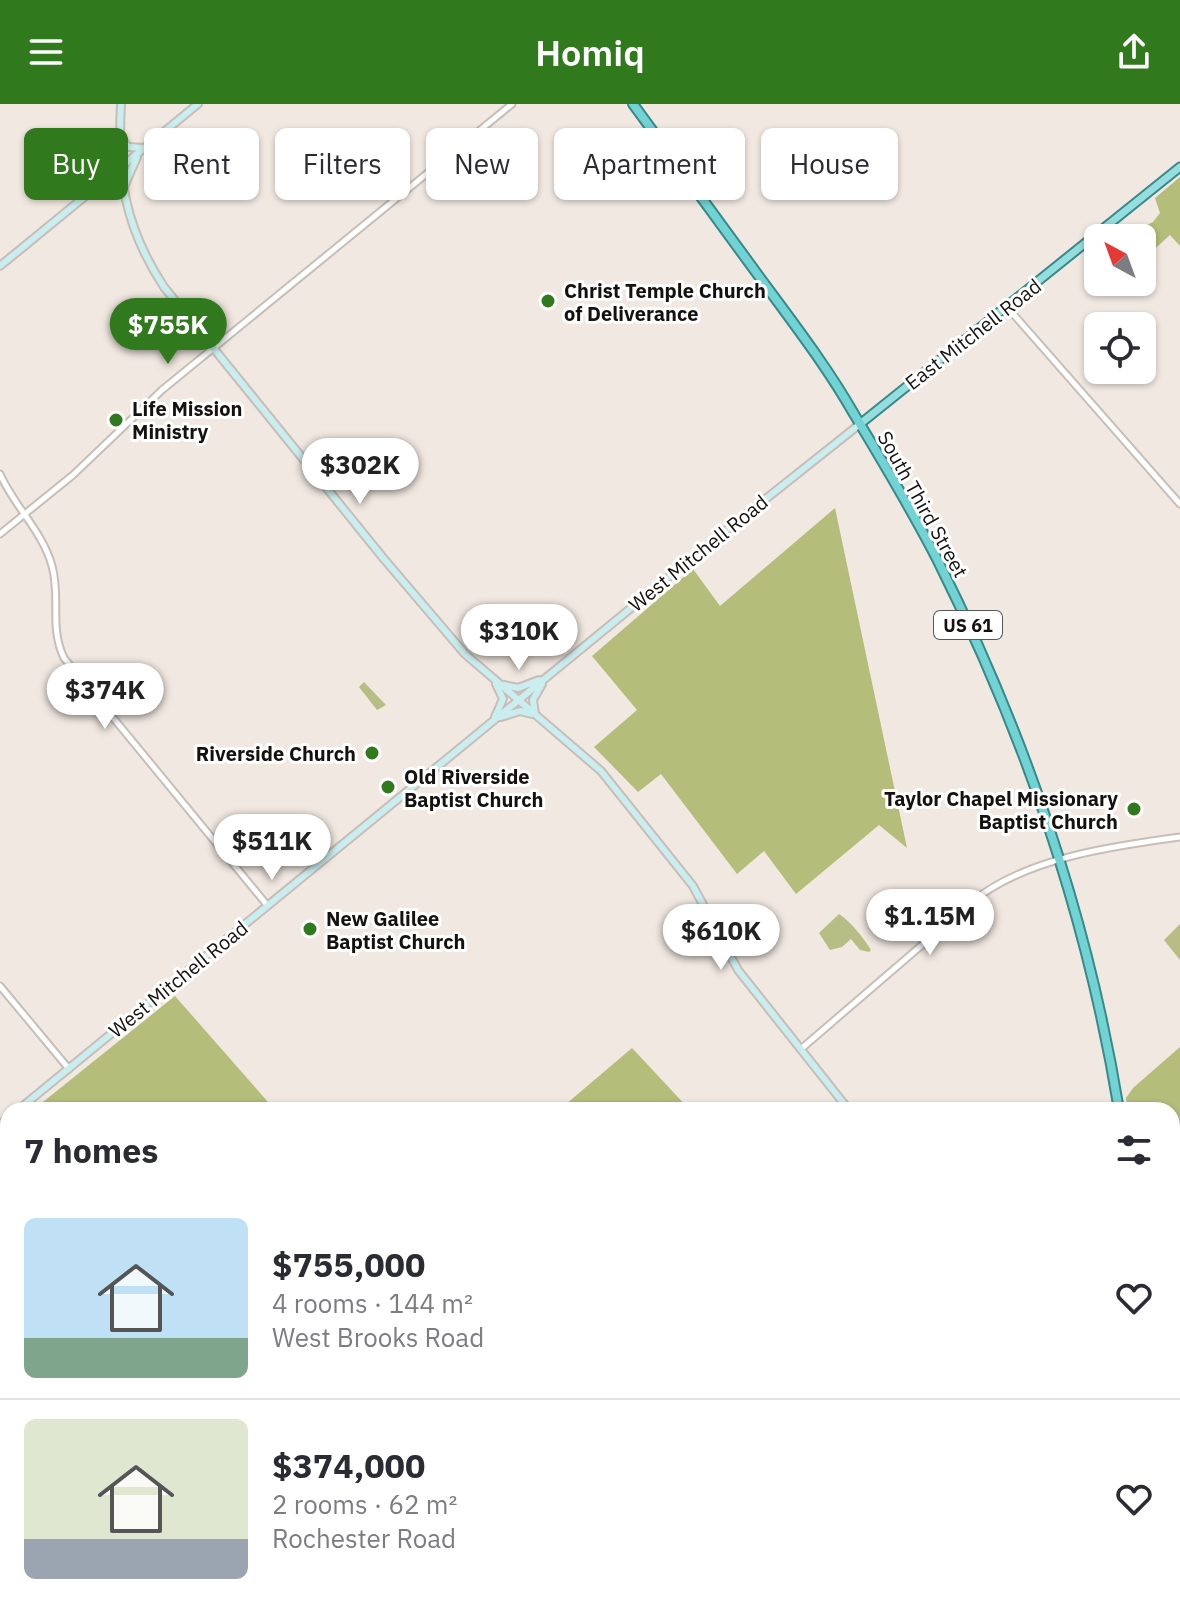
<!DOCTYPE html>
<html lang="en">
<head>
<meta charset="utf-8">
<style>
	:root { --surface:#fff; --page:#f2f2f3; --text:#2b2b33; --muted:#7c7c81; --line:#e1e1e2; --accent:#31791d }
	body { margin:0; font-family:"IBM Plex Sans",sans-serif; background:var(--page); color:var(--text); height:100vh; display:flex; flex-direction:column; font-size:30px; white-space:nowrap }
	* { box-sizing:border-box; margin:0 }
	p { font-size:26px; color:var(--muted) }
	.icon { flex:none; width:44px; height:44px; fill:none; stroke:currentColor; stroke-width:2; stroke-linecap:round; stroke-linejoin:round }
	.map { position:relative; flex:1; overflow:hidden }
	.panel { position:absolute; left:0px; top:998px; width:1180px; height:514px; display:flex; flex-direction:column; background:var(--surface); border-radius:24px 24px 0 0; box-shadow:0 2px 6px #0004 }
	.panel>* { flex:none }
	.guide { position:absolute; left:24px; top:24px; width:1132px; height:72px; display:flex; gap:16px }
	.needle { width:52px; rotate:319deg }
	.tools { position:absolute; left:1084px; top:120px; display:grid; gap:16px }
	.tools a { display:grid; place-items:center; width:72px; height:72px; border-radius:12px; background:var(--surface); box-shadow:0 2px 6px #0004; font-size:40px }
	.price { position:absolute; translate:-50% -68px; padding:0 18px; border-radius:28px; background:#fff; color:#222; font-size:26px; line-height:52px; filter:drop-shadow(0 2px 4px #0008) }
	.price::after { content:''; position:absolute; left:50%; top:48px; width:24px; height:18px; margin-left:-12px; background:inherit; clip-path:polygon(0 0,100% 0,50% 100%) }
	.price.on { background:var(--accent); color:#fff }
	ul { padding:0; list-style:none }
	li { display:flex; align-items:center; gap:24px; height:200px; padding:0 24px }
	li+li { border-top:2px solid var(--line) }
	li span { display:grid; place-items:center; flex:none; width:224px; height:160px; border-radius:12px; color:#555 }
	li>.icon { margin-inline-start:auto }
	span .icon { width:96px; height:96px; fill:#fffc; stroke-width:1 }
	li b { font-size:34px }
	h2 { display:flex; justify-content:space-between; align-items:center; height:96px; padding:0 24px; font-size:34px }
	.chip { padding:0 28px; border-radius:12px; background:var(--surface); box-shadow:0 2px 6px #0004; font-size:28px; line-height:72px }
	.chip.on { background:var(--accent); color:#fff }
	header { display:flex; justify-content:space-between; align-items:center; height:104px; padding:0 24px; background:var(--accent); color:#fff; font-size:36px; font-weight:600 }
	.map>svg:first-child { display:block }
</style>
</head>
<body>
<header><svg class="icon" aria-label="menu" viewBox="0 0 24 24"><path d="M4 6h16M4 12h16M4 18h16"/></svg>Homiq<svg class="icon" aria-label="share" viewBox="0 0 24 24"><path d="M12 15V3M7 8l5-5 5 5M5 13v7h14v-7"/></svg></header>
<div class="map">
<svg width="1180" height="1511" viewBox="0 0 1180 1511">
	<rect width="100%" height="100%" fill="#f1e8e1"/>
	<g fill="#b6be86">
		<polygon points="364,578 386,601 377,606 359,583"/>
		<path d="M839,810c12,8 24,23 32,36l-2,2 -9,-2 -9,-11 -9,8 -12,3 -11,-17z"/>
		<polygon points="1180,820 1180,856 1164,836"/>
	</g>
	<g fill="#b4bd7a">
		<polygon points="1180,73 1180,142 1170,131 1148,151 1142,144 1142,134 1134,134 1131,129 1153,118 1160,109 1155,94"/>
		<polygon points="835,404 907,744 879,721 796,790 764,747 737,770 661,670 638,688 594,643 637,606 592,552 693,465 720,502"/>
		<polygon points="175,892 275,1006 33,1006"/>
		<polygon points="1180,943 1180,1194 1172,1200 1172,1006 1128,1006 1126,994 1133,984"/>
		<polygon points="632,944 690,1006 559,1006"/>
		<polygon points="8,1027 8,1478 0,1485 0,1033"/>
	</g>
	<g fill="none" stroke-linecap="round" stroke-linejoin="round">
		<g stroke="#55929e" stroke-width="2">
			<polyline points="0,1435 8,1445"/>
			<polyline points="57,1504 63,1511"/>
		</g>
		<defs>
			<g id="tertiary">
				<polyline points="1007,203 1180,400"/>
				<path d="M0,370c14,32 43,58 52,92 9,31 -3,61 12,92l203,247"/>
				<polyline points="0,430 73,371 162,286 512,0"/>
				<polyline points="0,882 69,965"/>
				<path d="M801,945l171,-147c53,-44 141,-56 208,-65"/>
				<polyline points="706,1504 712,1511"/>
				<polyline points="625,1511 633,1504"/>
			</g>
			<g id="secondary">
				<path d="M121,0c-4,72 3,122 43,183l220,272 81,95 136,117 92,115 45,84 111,140"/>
				<polyline points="120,32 128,43 143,44"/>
				<polyline points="99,78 118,42"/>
				<polyline points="102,79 110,78 121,90"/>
				<polyline points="124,83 137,53"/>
				<polyline points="0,162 198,0"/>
				<polyline points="504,581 518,584 539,576"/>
				<polyline points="535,610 533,596 542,580"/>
				<polyline points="495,613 503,595 496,580"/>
				<polyline points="501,613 520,607 532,610"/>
				<polyline points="18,1006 719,432 860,320"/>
				<polyline points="0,1021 8,1014"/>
				<polyline points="1172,1363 1180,1377"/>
			</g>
			<polyline id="primary" points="860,320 1180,63"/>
			<g id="trunk">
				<path d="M633,0c42,57 83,114 125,171 33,45 68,90 96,139 29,48 58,96 84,147 86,172 150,359 181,549"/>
				<polyline points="1172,1363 1173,1364"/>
				<polyline points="1149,1504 1149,1511"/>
			</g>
		</defs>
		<use href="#tertiary" stroke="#c7beb8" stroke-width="9"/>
		<use href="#secondary" stroke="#c7beb8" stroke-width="10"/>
		<use href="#primary" stroke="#3a8889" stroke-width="11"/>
		<use href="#trunk" stroke="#3a8889" stroke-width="12"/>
		<use href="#tertiary" stroke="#fff" stroke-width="5"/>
		<use href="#secondary" stroke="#caeeef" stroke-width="6"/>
		<use href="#primary" stroke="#95dedf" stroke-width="7"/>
		<use href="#trunk" stroke="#72d3d4" stroke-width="8"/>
	</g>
	<g fill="#31791d" stroke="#fff" stroke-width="3">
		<circle cx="548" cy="197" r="8"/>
		<circle cx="116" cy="316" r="8"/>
		<circle cx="372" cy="649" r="8"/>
		<circle cx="388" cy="683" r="8"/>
		<circle cx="1134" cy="705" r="8"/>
		<circle cx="310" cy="825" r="8"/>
	</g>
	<g text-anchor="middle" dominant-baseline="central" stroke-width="6" stroke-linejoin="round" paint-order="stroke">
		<rect fill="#fff" stroke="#5a5857" stroke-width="2" x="934" y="507" width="68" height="28" rx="6"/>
		<g font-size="18" font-weight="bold" fill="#14110f">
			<text x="968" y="521">US 61</text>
		</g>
		<g font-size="20" font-weight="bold" fill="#14110f" stroke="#fff" text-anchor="start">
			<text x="564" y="186">Christ Temple Church<tspan x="564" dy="23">of Deliverance</tspan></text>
			<text x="132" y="304">Life Mission<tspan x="132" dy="23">Ministry</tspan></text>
			<text x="356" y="649" text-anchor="end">Riverside Church</text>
			<text x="404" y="672">Old Riverside<tspan x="404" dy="23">Baptist Church</tspan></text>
			<text x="1118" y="694" text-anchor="end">Taylor Chapel Missionary<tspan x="1118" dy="23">Baptist Church</tspan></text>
			<text x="326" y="814">New Galilee<tspan x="326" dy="23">Baptist Church</tspan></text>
		</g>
		<g font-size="20" fill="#14110f" stroke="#fff">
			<text transform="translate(973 230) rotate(-38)">East Mitchell Road</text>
			<text transform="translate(923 400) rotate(61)">South Third Street</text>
			<text transform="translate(698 449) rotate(-39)">West Mitchell Road</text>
			<text transform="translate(178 875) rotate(-39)">West Mitchell Road</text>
		</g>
	</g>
</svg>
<div class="tools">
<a><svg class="needle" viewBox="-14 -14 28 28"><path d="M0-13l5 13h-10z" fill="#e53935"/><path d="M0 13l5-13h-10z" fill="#7c7c81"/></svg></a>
<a><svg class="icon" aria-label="locate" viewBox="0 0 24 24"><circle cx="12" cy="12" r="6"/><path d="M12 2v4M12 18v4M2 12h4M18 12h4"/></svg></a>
</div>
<b class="price on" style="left:168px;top:262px">$755K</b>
<b class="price" style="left:360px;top:402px">$302K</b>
<b class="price" style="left:519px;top:568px">$310K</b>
<b class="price" style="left:105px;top:627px">$374K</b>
<b class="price" style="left:272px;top:778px">$511K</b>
<b class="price" style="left:930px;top:853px">$1.15M</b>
<b class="price" style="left:721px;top:868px">$610K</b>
<div class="guide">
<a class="chip on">Buy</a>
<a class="chip">Rent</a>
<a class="chip">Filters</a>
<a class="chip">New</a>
<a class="chip">Apartment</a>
<a class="chip">House</a>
</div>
<section class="panel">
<h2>7 homes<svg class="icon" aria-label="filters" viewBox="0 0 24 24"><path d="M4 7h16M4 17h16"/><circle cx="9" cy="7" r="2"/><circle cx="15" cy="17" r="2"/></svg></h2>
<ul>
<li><span style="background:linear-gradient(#bfe0f5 75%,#7fa58c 0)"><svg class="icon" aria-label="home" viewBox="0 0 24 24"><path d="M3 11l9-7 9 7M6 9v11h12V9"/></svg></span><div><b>$755,000</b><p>4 rooms · 144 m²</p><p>West Brooks Road</p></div><svg class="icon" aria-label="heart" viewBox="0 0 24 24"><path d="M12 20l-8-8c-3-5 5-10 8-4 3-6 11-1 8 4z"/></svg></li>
<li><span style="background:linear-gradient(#dfe7d0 75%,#9aa5b1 0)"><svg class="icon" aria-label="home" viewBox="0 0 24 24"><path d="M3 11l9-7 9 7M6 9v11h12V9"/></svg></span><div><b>$374,000</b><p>2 rooms · 62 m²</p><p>Rochester Road</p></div><svg class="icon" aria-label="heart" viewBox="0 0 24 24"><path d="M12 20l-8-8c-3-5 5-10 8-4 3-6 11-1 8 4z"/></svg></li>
</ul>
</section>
</div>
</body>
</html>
